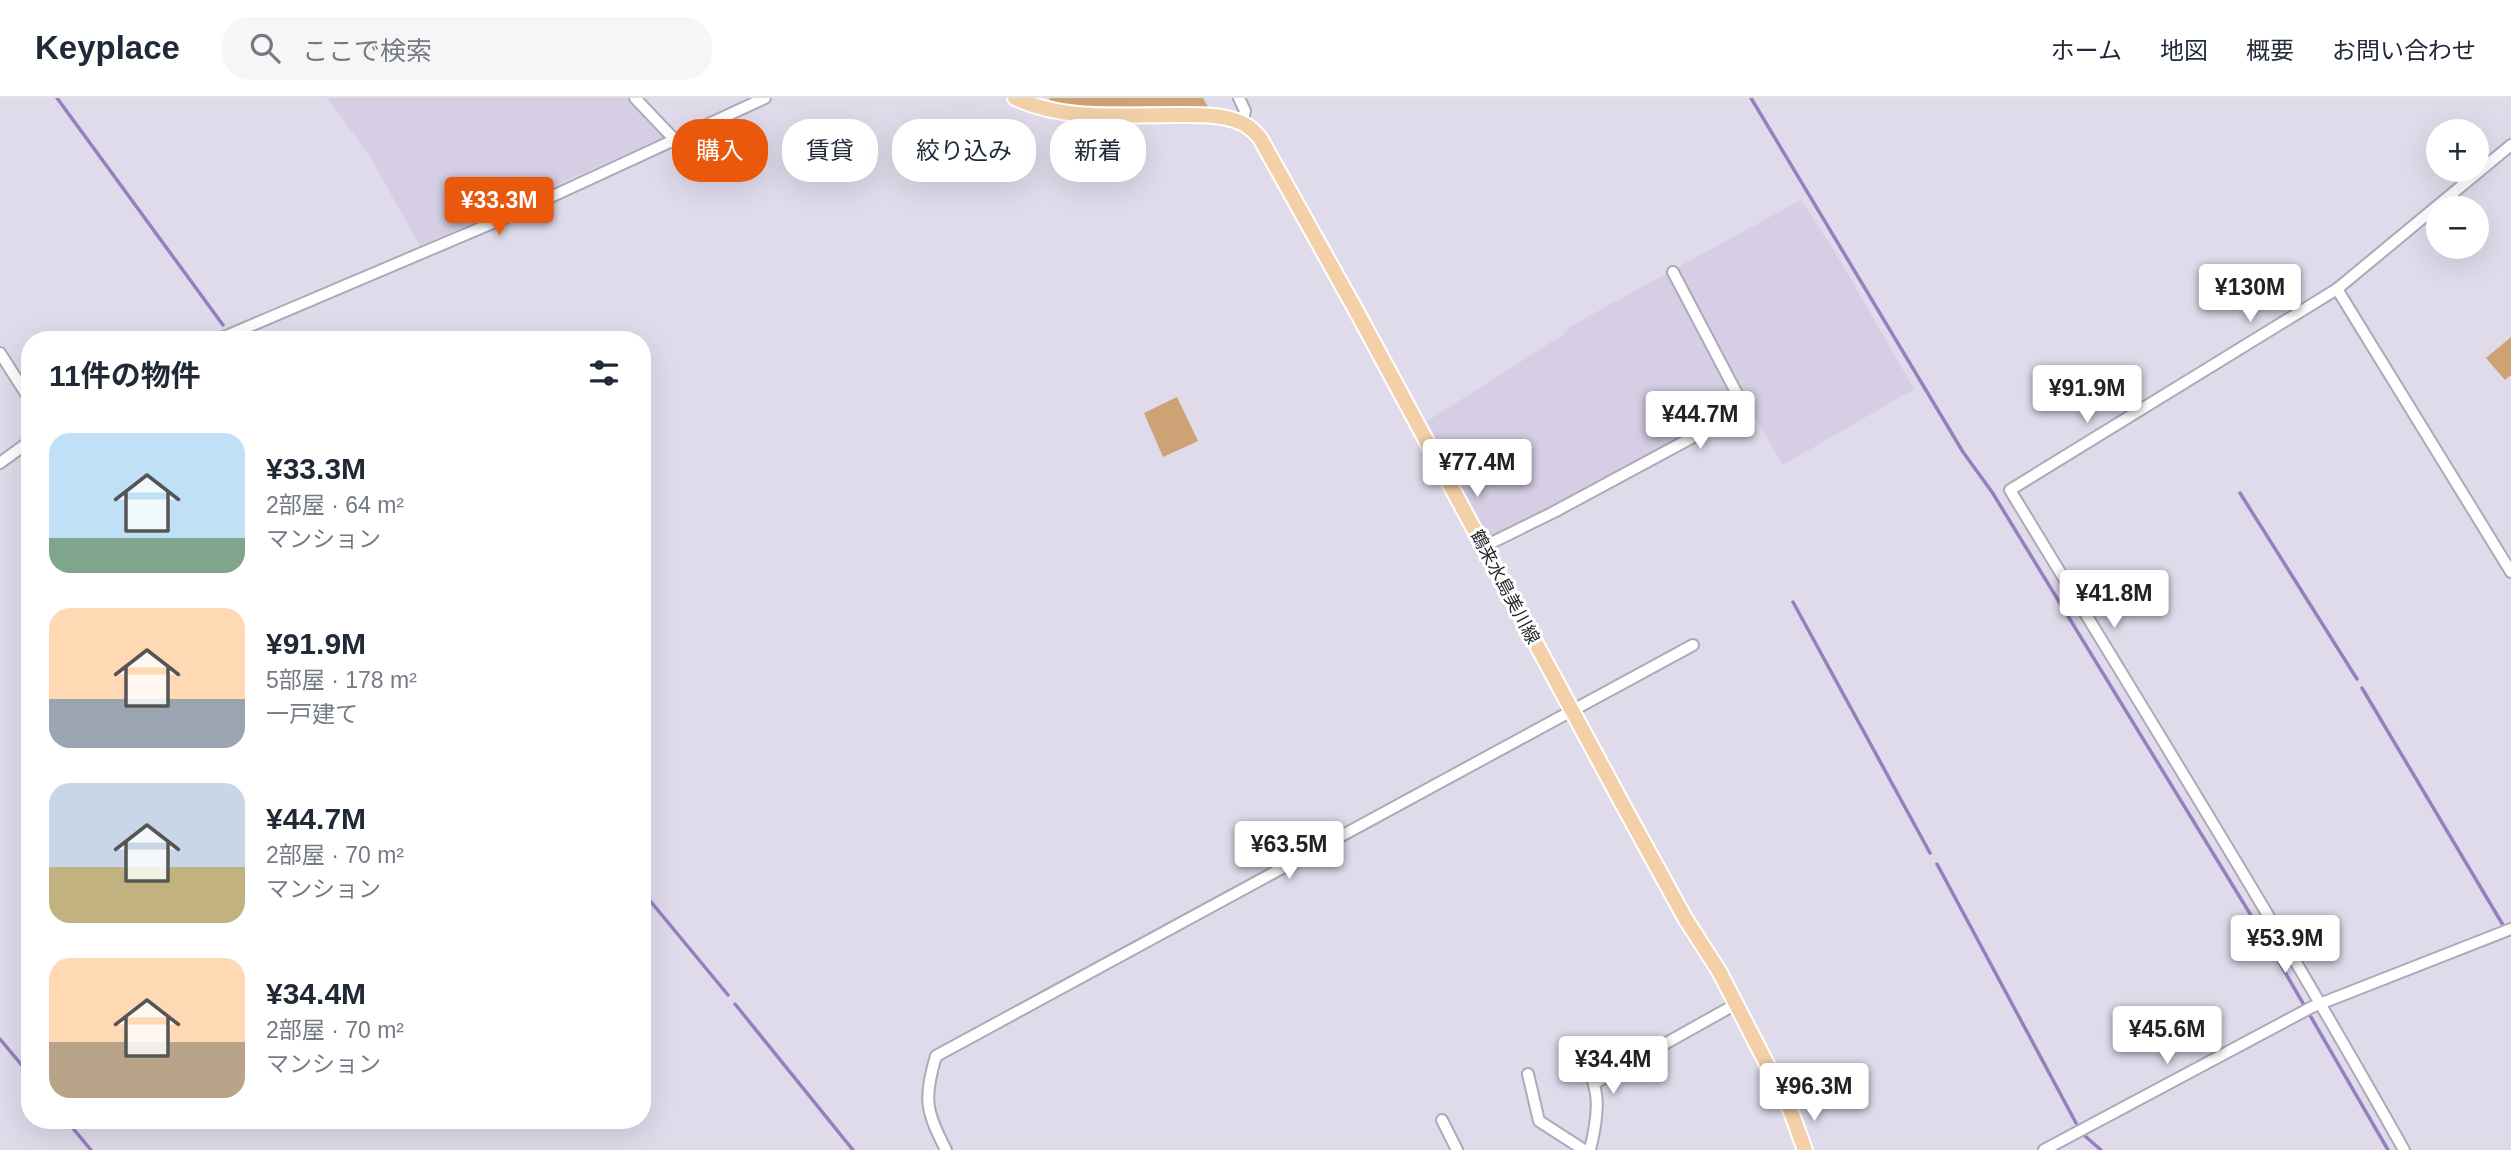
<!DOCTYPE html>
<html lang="ja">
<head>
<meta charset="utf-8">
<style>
	:root { --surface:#fff; --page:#f6f6f7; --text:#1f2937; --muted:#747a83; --line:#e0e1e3; --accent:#ea580c }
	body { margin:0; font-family:Arial,"Noto Sans JP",sans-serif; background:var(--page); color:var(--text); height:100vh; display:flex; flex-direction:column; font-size:26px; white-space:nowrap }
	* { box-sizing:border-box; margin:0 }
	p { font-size:23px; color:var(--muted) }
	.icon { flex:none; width:38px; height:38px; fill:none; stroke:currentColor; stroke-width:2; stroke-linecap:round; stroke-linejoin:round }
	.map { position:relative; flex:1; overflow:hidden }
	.side { position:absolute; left:21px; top:233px; width:630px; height:798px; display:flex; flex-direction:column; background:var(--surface); border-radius:28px; box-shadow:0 7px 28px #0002 }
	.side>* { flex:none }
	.guide { position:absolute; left:672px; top:21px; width:665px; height:63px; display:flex; gap:14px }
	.controls { position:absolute; left:2426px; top:21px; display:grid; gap:14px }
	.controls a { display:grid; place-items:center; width:63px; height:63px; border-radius:50%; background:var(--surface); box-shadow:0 7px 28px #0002; font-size:35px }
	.price { position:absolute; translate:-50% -60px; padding:0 16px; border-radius:7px; background:#fff; color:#222; font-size:23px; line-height:46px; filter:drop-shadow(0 2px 4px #0008) }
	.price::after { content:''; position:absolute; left:50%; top:42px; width:21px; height:16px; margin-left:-10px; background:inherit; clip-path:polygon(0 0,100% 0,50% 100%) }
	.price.current { background:var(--accent); color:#fff }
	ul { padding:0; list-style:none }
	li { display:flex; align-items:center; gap:21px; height:175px; padding:0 28px }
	li span { display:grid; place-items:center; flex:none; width:196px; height:140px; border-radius:21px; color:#555 }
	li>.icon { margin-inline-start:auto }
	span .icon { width:84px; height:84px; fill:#fffc; stroke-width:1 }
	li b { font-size:30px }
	h2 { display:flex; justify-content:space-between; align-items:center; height:84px; padding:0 28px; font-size:30px }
	.tag { padding:0 24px; border-radius:28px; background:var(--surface); box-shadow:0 7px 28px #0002; font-size:24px; line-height:63px }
	.tag.current { background:var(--accent); color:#fff }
	header { display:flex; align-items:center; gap:42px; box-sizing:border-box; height:98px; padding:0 35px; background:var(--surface); border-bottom:2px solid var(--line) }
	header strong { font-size:33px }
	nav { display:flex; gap:38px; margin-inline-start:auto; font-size:24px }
	.search { width:490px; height:63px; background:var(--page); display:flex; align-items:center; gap:18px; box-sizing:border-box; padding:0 24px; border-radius:28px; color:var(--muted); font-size:26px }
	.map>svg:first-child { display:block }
</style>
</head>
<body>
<header>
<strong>Keyplace</strong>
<div class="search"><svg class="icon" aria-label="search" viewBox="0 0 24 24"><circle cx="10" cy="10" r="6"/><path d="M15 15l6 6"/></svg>ここで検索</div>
<nav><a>ホーム</a><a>地図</a><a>概要</a><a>お問い合わせ</a></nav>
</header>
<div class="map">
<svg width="2511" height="1052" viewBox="0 0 2511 1052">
	<rect width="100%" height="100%" fill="#e0dbeb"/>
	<g fill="#d5cee4">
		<polygon points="327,0 628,0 666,38 420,148 368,55"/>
		<polygon points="1801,102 1838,159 1914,291 1783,367 1749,309 1487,444 1426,324 1564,236 1569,229"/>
	</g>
	<g fill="#cda274">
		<polygon points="1049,0 1203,0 1208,9 1068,8 1051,5"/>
		<polygon points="2511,239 2511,277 2505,282 2486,260"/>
		<polygon points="1177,299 1198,343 1163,359 1144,315"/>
	</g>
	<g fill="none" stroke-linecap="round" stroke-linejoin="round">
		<g stroke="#967fbe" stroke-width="3.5">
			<polyline points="57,0 223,227"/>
			<polyline points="1751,0 1963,354 1992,394 2271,850 2388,1052"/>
			<polyline points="2240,395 2357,581"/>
			<polyline points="1793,504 1930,755"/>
			<polyline points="2362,590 2503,827"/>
			<polyline points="1937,766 2076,1025"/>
			<polyline points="642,793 728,897"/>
			<polyline points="735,906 853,1052"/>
			<polyline points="0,941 30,977"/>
			<polyline points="66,1022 91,1052"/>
			<polyline points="2085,1038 2101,1052"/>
		</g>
		<defs>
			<g id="minor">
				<polyline points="635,0 675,42"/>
				<polyline points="1239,0 1245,13 1242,25"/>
				<polyline points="2337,191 2511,474"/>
				<polyline points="217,242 516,115 765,0"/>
				<polyline points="0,255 30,302"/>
				<polyline points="0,365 30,343"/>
				<polyline points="1483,449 1554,414 1745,311 1673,174"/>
				<path d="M1578,949c22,41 23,58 12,103"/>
				<polyline points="1528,976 1539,1023 1584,1052"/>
				<polyline points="1595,985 1736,906"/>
				<polyline points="1442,1022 1457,1052"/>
				<path d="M946,1052c-20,-39 -23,-51 -10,-94l757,-411"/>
				<polyline points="2044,1052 2312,909 2511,831"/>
				<path d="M2404,1052c-125,-223 -261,-441 -394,-660l327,-201 174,-144"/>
			</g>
			<path id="major" d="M1015,0c49,23 108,17 160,17 19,0 41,-1 59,5 11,3 19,9 26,18l98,176 265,491 62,113 34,53 71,138 15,41"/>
		</defs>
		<use href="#minor" stroke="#aea9b8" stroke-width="14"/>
		<use href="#major" stroke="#fff" stroke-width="18"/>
		<use href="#minor" stroke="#fff" stroke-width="10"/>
		<use href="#major" stroke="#f3d0a8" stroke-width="14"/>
	</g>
	<g text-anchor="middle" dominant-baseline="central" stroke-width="6" stroke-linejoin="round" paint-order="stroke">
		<g font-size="18" fill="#27252b" stroke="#fff">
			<text transform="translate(1505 489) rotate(62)">鶴来水島美川線</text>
		</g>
	</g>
</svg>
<div class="controls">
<a>+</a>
<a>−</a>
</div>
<b class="price current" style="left:499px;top:139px">¥33.3M</b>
<b class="price" style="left:2250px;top:226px">¥130M</b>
<b class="price" style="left:2087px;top:327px">¥91.9M</b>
<b class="price" style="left:1700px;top:353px">¥44.7M</b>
<b class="price" style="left:1477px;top:401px">¥77.4M</b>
<b class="price" style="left:2114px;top:532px">¥41.8M</b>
<b class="price" style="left:1289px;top:783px">¥63.5M</b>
<b class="price" style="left:2285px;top:877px">¥53.9M</b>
<b class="price" style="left:2167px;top:968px">¥45.6M</b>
<b class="price" style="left:1613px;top:998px">¥34.4M</b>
<b class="price" style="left:1814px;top:1025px">¥96.3M</b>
<div class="guide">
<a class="tag current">購入</a>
<a class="tag">賃貸</a>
<a class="tag">絞り込み</a>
<a class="tag">新着</a>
</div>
<section class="side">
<h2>11件の物件<svg class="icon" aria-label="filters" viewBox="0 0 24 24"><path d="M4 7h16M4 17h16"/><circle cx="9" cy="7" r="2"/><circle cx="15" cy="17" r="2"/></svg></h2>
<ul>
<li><span style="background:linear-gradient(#bfe0f5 75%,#7fa58c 0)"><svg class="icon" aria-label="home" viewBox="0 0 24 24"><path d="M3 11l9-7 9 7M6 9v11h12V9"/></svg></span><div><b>¥33.3M</b><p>2部屋 · 64 m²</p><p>マンション</p></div></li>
<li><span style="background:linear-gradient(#ffd9b3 65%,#9aa5b1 0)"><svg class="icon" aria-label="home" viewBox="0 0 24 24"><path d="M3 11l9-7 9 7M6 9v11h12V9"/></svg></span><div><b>¥91.9M</b><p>5部屋 · 178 m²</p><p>一戸建て</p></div></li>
<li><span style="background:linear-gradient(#c9d6e8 60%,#c2b280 0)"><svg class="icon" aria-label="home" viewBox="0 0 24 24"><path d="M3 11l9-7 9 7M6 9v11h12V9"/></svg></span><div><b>¥44.7M</b><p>2部屋 · 70 m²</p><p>マンション</p></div></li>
<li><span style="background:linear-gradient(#ffd9b3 60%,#b9a48a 0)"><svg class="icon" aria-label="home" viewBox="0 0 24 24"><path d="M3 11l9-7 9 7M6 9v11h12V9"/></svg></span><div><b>¥34.4M</b><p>2部屋 · 70 m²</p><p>マンション</p></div></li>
</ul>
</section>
</div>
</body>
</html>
